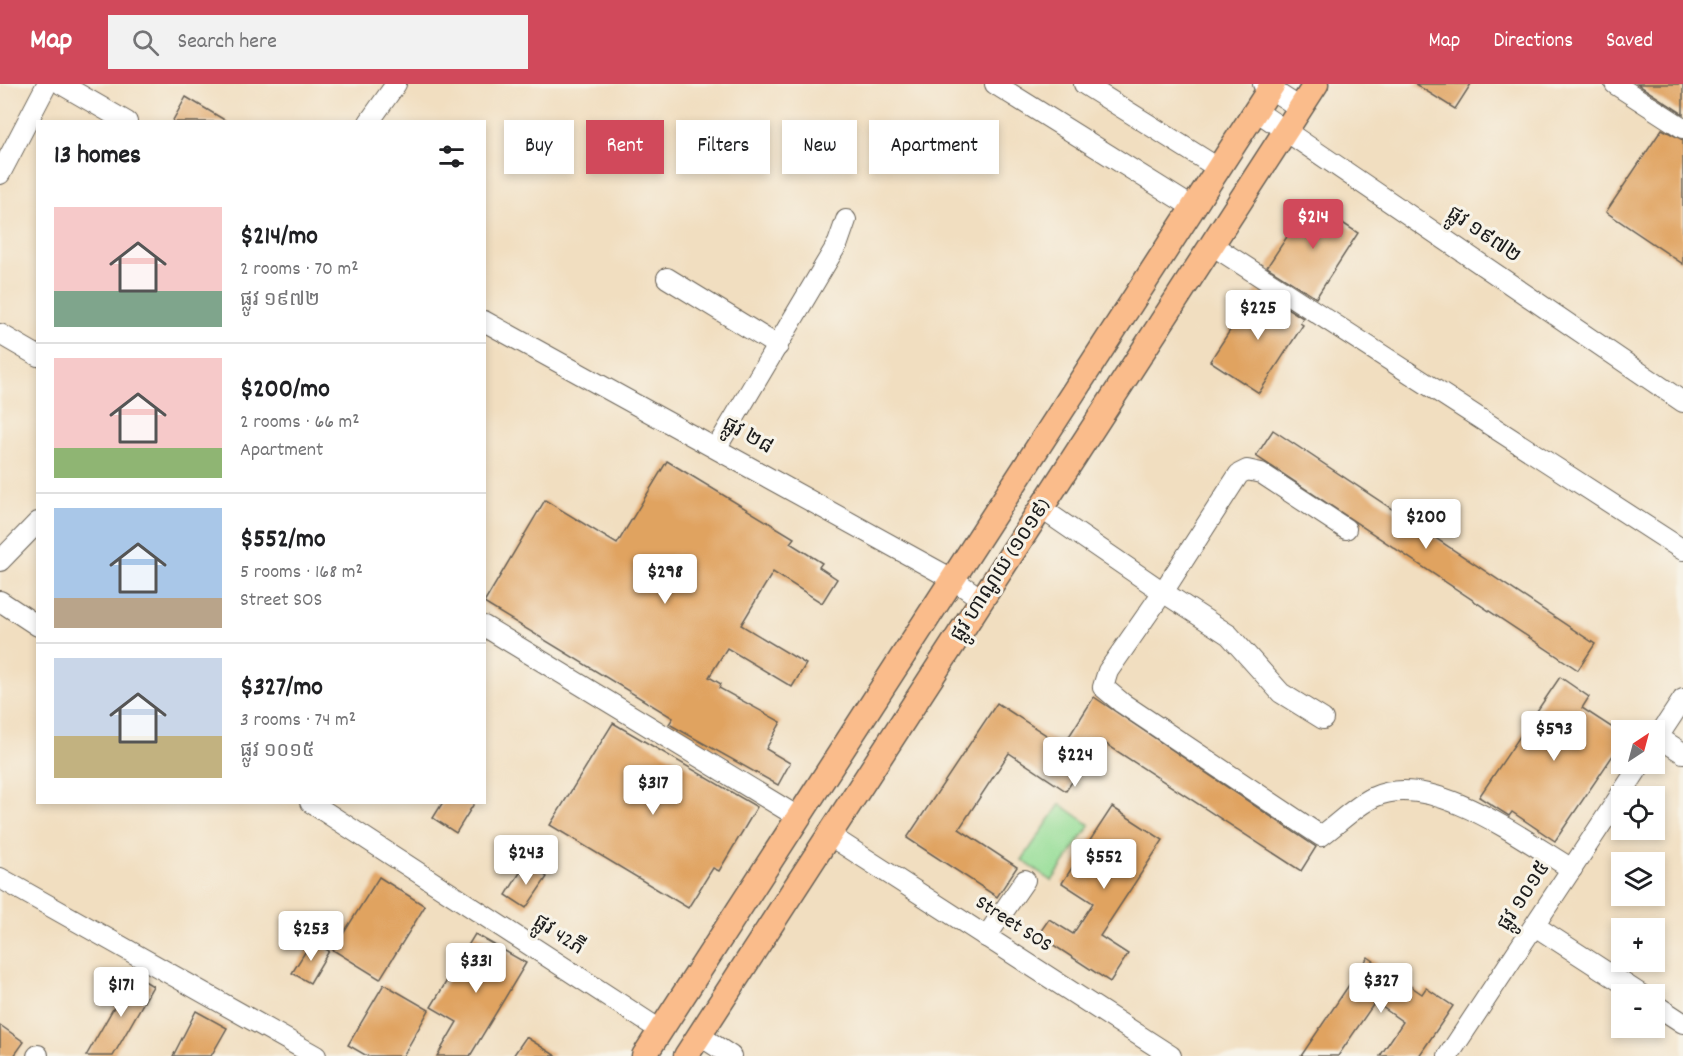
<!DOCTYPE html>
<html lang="en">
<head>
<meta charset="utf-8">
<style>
	:root { --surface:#fff; --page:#f2f2f2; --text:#202124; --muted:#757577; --line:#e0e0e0; --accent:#d1495b }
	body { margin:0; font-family:Dekko,"Noto Sans Khmer",sans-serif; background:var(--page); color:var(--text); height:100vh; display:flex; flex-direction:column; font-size:22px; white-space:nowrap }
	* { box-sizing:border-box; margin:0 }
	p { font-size:20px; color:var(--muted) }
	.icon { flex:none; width:33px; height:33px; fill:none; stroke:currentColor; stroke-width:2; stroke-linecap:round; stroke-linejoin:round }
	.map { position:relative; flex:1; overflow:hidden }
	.details { position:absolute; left:36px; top:36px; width:450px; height:684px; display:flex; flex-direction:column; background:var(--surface); border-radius:0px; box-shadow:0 3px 9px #0003 }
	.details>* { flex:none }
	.top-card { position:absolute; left:504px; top:36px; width:570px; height:54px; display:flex; gap:12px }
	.needle { width:39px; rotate:36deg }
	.tools { position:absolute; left:1611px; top:636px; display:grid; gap:12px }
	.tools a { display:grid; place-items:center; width:54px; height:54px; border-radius:0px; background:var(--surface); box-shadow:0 3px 9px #0003; font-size:30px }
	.price { position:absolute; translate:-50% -51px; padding:0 14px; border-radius:6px; background:#fff; color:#222; font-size:20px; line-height:39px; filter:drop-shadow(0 2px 3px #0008) }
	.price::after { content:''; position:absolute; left:50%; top:36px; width:18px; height:14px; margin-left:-9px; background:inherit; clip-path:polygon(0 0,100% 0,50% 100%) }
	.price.on { background:var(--accent); color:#fff }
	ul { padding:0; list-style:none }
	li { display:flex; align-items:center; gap:18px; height:150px; padding:0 18px }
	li+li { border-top:2px solid var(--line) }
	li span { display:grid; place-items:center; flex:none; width:168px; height:120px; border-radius:0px; color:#555 }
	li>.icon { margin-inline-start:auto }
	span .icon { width:72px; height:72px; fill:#fffc; stroke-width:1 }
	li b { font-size:26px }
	h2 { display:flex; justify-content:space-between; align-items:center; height:72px; padding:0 18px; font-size:26px }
	.pill { padding:0 21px; border-radius:0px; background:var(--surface); box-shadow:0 3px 9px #0003; font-size:21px; line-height:54px }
	.pill.on { background:var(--accent); color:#fff }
	header { display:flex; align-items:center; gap:36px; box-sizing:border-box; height:84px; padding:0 30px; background:var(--accent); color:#fff }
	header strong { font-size:28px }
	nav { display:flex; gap:33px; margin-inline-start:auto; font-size:21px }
	.search { width:420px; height:54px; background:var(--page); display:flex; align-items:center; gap:15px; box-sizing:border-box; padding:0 21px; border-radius:0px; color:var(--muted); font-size:22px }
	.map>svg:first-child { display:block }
</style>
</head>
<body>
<header>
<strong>Map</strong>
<div class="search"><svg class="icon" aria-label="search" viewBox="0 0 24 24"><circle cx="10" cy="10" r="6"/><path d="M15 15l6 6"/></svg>Search here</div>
<nav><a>Map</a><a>Directions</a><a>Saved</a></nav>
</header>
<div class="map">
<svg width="1683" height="972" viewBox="0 0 1683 972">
	<rect width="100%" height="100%" fill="#f7f3e8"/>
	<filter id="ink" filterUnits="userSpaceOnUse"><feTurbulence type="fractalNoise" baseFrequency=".0167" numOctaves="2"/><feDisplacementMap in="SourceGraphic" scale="12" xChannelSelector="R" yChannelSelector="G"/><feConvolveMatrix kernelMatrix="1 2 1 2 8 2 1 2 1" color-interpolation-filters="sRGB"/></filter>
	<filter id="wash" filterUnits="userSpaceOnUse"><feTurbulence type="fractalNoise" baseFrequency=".008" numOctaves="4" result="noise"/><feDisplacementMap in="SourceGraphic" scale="24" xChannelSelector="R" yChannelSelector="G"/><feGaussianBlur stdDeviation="1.35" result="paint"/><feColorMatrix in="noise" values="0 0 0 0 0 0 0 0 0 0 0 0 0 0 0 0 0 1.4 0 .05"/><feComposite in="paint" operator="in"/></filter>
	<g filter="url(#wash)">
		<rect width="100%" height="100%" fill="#f1dec0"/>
		<polygon fill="#97de98" stroke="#5a7d5a" stroke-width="1.5" points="1060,720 1090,741 1052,797 1022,776"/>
		<g id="blocks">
			<g fill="#e0a361">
				<polygon points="1415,0 1471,0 1455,25"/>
				<polygon points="1637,0 1683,0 1683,30"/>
				<polygon points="186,13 228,38 172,38"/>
				<polygon points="1662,45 1683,56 1683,180 1606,128"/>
				<polygon points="1310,118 1358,149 1316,214 1267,183"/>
				<polygon points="1257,205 1303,234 1300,239 1303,241 1259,309 1210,277"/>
				<polygon points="1273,346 1595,560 1578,586 1256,372"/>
				<polygon points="667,377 794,454 790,459 822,479 819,483 837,495 822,519 773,488 741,541 806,580 792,603 727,564 709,593 721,600 719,604 781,638 766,665 790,679 778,701 669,640 673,634 484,519 545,416 617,460"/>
				<polygon points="1560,593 1589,613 1582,624 1622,650 1622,658 1555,757 1512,728 1509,732 1479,713"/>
				<polygon points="1094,613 1316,763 1301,787 1100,656 1066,707 1009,669 959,745 1017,783 997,813 907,754 997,619 1063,662"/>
				<polygon points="613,639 757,723 719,787 713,784 688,824 550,741"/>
				<polygon points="443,718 475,718 456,749 433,734"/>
				<polygon points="1112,723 1163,756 1100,852 1128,870 1110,898 1038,851 1049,835 1073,850 1093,819 1062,799"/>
				<polygon points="526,779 547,793 526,824 506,811"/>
				<polygon points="379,793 425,822 380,895 333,866"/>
				<polygon points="475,850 526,879 470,972 437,972 457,938 431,923"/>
				<polygon points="312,857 329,867 310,899 292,889"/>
				<polygon points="1368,873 1422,910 1426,904 1453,922 1419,972 1380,972 1403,938 1375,918 1338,972 1301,972"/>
				<polygon points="133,890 153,902 113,972 86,972"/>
				<polygon points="384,900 429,926 403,972 367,972 348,961"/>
				<polygon points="196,927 227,944 211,972 173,972"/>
				<polygon points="0,941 24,958 14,972 0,972"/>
				<polygon points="526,953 556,972 513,972"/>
			</g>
		</g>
	</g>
	<g filter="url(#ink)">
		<use href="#blocks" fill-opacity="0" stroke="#676055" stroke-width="1.5"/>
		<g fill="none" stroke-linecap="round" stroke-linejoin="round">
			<defs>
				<g id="minor">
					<polyline points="61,0 127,38"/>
					<polyline points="995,0 1192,123"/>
					<polyline points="1084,0 1218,84"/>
					<polyline points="1263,0 1300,24"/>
					<polyline points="1615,0 1683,44"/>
					<polyline points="1255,26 1683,318"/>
					<polyline points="369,38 396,0"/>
					<polyline points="0,90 47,0"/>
					<polyline points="1212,161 1683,466"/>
					<polyline points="667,194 778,262"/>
					<polyline points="484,237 954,496 983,516"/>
					<polyline points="0,250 38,272"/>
					<polyline points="717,363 838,159 846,136"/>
					<path d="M1042,425l121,83 -55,79 -5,16 19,16 199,133c17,-12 34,-30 53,-39 58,-27 149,43 198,72"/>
					<polyline points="0,477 38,438"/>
					<polyline points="0,517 38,542"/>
					<polyline points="484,542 798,733"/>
					<polyline points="1323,635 1281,609 1229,551 1163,508 1239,390 1247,386 1261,389 1346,445"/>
					<polyline points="1658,653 1683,669"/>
					<polyline points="1654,659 1683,615"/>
					<polyline points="310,718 660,946"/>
					<polyline points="829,751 1171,972"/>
					<polyline points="0,794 316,972"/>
					<polyline points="1535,842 1640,910"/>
					<polyline points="986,853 1025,796"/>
					<polyline points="1654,920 1683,939"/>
					<polyline points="699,951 731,972"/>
					<polyline points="37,972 38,971"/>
					<polyline points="1448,972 1641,680"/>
				</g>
				<g id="major">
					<polyline points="644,972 1273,0"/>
					<polyline points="686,972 1316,0"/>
				</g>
			</defs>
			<use href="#minor" stroke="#676055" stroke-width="22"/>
			<use href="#major" stroke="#676055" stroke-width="27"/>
			<use href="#minor" stroke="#fff" stroke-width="20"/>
			<use href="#major" stroke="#fabc8b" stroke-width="24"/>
		</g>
	</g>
	<g text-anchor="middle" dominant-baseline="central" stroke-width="6" stroke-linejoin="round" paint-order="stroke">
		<g font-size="21" fill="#1c1c1c" stroke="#f7f3e8">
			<text transform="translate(1483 152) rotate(34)">ផ្លូវ ១៩៧២</text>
			<text transform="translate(747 353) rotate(29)">ផ្លូវ ២៨</text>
			<text transform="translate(1002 487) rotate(-57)">ផ្លូវ ហាណូយ (១០១៩)</text>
			<text transform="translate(1525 813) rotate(-57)">ផ្លូវ ១០១៥</text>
			<text transform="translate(1013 841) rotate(33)">Street SOS</text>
			<text transform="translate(558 852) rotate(33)">ផ្លូវ 42ភី</text>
		</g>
	</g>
</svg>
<div class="tools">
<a><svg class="needle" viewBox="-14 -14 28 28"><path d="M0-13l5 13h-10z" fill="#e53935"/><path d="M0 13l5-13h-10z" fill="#757577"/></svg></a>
<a><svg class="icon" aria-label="locate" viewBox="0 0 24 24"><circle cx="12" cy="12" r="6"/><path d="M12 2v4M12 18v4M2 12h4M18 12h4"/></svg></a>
<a><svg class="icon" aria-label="layers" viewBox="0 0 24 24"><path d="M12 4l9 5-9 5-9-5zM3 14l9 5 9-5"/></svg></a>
<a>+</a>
<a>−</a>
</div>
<b class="price on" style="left:1313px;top:166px">$214</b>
<b class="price" style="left:1258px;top:257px">$225</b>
<b class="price" style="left:1426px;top:466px">$200</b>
<b class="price" style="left:665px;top:521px">$298</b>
<b class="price" style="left:1554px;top:678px">$593</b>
<b class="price" style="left:1075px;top:704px">$224</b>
<b class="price" style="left:653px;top:732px">$317</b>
<b class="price" style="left:526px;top:802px">$243</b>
<b class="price" style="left:1104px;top:806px">$552</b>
<b class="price" style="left:311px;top:878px">$253</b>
<b class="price" style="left:476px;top:910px">$331</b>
<b class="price" style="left:1381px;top:930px">$327</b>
<b class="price" style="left:121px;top:934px">$171</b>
<div class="top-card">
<a class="pill">Buy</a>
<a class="pill on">Rent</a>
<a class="pill">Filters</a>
<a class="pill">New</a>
<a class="pill">Apartment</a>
</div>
<section class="details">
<h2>13 homes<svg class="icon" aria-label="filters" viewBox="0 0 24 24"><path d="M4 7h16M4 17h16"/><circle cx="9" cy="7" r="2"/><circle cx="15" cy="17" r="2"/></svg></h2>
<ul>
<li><span style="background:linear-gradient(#f6c9c9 70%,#7fa58c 0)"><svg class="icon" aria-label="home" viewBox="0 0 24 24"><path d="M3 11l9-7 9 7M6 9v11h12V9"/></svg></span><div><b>$214/mo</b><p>2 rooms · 70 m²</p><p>ផ្លូវ ១៩៧២</p></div></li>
<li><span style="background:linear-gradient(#f6c9c9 75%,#8fb573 0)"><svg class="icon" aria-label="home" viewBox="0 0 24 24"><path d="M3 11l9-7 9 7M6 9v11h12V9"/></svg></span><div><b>$200/mo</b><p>2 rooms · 66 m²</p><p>Apartment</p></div></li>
<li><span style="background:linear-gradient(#a9c7e8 75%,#b9a48a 0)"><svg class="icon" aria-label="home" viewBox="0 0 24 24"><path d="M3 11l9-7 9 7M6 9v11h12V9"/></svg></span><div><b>$552/mo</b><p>5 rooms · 168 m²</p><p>Street SOS</p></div></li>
<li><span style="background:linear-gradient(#c9d6e8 65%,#c2b280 0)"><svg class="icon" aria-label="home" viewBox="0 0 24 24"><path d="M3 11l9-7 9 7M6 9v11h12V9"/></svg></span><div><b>$327/mo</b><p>3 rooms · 74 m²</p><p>ផ្លូវ ១០១៥</p></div></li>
</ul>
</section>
</div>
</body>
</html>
